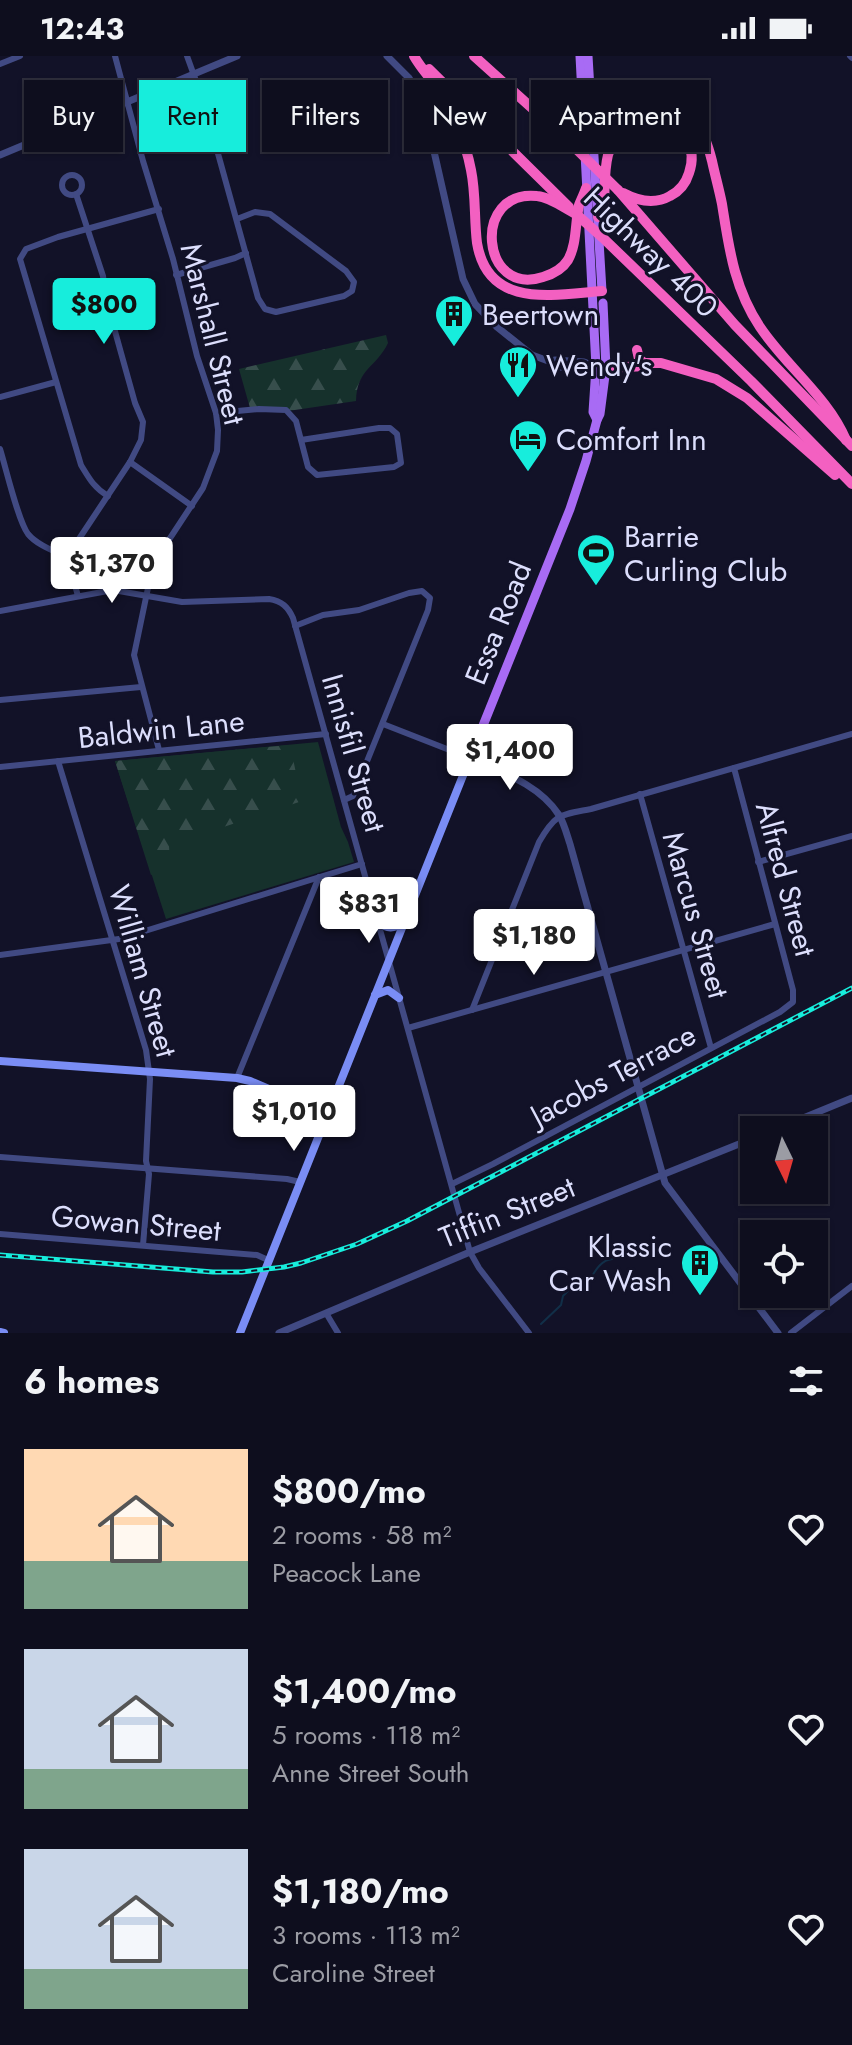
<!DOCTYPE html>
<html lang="en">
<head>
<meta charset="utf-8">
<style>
	:root { --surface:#0e0e1e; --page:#171727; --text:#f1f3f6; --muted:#9b9ca4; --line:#2e2e3c; --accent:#17eddc }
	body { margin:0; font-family:Jost,sans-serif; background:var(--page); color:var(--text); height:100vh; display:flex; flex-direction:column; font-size:30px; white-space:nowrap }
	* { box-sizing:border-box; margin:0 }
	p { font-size:26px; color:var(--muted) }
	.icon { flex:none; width:44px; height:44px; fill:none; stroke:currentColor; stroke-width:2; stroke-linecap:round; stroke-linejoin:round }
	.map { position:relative; height:1277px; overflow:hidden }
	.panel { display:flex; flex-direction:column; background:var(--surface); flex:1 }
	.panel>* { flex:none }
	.top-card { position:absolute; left:24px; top:24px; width:804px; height:72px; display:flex; gap:16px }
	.needle { width:52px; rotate:175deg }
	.controls { position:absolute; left:740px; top:1060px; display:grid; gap:16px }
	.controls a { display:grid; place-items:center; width:88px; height:88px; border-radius:0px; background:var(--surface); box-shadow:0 2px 6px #0004,0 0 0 2px var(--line); font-size:40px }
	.price { position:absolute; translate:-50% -68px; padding:0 18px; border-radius:8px; background:#fff; color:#222; font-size:26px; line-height:52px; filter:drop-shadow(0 2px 4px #0008) }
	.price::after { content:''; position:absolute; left:50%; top:48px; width:24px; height:18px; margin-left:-12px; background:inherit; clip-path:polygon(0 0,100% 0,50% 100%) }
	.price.current { background:var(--accent); color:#111 }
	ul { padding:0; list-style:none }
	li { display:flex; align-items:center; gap:24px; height:200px; padding:0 24px }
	li span { display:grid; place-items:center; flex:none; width:224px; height:160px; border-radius:0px; color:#555 }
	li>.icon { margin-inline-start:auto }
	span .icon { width:96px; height:96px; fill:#fffc; stroke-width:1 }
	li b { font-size:34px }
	h2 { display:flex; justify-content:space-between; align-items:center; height:96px; padding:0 24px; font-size:34px }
	.chip { padding:0 28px; border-radius:0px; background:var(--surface); box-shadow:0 2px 6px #0004,0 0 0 2px var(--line); font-size:28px; line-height:72px }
	.chip.current { background:var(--accent); color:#111 }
	.status { display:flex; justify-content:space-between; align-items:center; height:56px; padding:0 40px; background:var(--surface); direction:ltr }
	.status svg { height:22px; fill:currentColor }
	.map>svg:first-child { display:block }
</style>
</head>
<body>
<div class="status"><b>12:43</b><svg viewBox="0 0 49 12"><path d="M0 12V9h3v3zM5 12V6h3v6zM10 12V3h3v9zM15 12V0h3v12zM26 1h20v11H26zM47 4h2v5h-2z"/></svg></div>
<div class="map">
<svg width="852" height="1277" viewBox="0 0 852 1277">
	<defs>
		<pattern id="forest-firs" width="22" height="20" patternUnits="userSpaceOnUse" patternTransform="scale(2)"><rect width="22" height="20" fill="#16312c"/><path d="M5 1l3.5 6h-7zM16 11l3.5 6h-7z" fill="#374e4c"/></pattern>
	</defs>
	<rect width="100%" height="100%" fill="#121228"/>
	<polygon fill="#16312c" points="318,686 341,771 348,786 354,806 166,863 115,705"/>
	<g fill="url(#forest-firs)">
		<path d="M386,279l2,8c-12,25 -31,25 -32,58l-68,10 -38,-3 -11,-39z"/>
		<polygon points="290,689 302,745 169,789 170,812 151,819 115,705"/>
	</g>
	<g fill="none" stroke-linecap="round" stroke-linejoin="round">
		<path stroke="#112f48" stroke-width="2" d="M541,1268l20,-19 2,-9 15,-15 13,-3c5,-9 11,-18 21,-19"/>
		<g stroke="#414a83" stroke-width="6">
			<polyline points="115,0 143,105 173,203 197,300 216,357 218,374 217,395 203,432 153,508 134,599 159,694"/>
			<polyline points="187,0 204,47 258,242 265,253 276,256 344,240 352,235 354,226 346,215 270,158 255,156 237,163"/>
			<polyline points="850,0 852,2"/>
			<polyline points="0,8 20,0"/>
			<circle cx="72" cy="129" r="10"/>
			<polyline points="176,219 235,202 246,197"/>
			<polyline points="0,341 56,326"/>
			<polyline points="216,357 259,353 286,354 296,365 308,411 317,419 394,411 401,407 397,378 390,372 379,372 301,384"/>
			<path d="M0,393c6,19 18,72 28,85 9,11 26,17 39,23"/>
			<polyline points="130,406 192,450"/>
			<path d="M108,440c-14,-8 -19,-18 -27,-31l-61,-206 6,-10 32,-12 101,-28"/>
			<polyline points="67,501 130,406 141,384 143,366 135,347 106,243 103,220 76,138"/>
			<polyline points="67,501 78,540"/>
			<path d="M0,555l113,-21 69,12 87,-3c13,2 19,8 24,19l177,634 9,16 50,65"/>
			<polyline points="295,570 323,559 359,554 409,537 422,535 430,542 428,554 353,740 344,744"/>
			<polyline points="0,644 141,631"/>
			<polyline points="383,668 470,702"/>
			<polyline points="58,705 146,994 150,1023 146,1105 149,1118 143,1189"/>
			<polyline points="0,711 326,678"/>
			<polyline points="640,738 711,992"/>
			<polyline points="758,806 852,780"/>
			<polyline points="0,899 119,883 362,808"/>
			<path d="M472,954l67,-168c17,-29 21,-27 52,-33l261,-75"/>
			<polyline points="408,972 775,868"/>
			<polyline points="237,1022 319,821"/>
			<polyline points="0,1101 287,1123 300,1126"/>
			<polyline points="452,1128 493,1108 780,956 793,946 793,934 734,712"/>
			<polyline points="0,1178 257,1199 268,1204"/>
			<polyline points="326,1257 338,1277"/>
			<polyline points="791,1277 852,1230"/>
		</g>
		<g stroke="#414a83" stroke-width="7">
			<polyline points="387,0 409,22 418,37 428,69 463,223 475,248 497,271 532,299 551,306 557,311 585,313 599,312"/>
			<polyline points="0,99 237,0"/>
			<polyline points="551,306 555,304 584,306 596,311"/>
			<path d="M470,702c31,14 69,26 89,57 5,8 8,20 11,29l95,339 113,150"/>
			<polyline points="774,1074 852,1042"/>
			<polyline points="279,1277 470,1196 754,1082"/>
		</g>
		<g stroke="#7a8df5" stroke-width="8">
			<path d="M378,865c9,9 16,8 26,1"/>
			<polyline points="375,939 388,934 399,942"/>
			<polyline points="0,1005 237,1022 250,1025 327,1058"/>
			<polyline points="0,1276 4,1277"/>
			<polyline points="240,1277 470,702"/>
		</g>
		<g stroke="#a86bf4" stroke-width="9">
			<polyline points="580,0 596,311 593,356 597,364"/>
			<polyline points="588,0 602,235"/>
			<polyline points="470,702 570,453 586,405 597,364 600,358 606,312 603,247"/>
		</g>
		<g stroke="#f360c1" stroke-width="10">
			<path d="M414,0c5,9 12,17 18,25 18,26 33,57 39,89 5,24 3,49 6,73 11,66 75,52 125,48"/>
			<polyline points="474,0 563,80"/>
			<polyline points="429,13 569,151"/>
			<path d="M582,31c29,6 86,11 108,30 13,12 18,28 22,44 3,14 7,28 10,43 7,44 12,84 38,123 26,39 68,70 86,113"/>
			<polyline points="618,134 735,269 852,390"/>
			<path d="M576,158c-12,-6 -26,-17 -39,-18 -66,-7 -56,102 6,81 10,-3 20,-9 25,-17 9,-16 7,-37 11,-55 2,-5 5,-11 7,-17"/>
			<path d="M598,161l4,-5 2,-8c1,-16 0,-34 4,-49 20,-61 99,-33 81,18 -3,10 -9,18 -19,23 -16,9 -32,5 -47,-3"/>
			<polyline points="602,181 751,325 852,428"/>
			<polyline points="637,294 639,303 644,307 661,307 716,323 747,342 835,419"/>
			<polyline points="606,312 646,310"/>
		</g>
		<defs>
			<polyline id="rail" points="0,1199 213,1216 242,1216 284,1211 301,1207 357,1188 407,1165 852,932"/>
		</defs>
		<use href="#rail" stroke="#17eddc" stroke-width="5"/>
		<use href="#rail" stroke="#121228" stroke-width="2" stroke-dasharray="6" stroke-linecap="butt"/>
		<g stroke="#f360c1" stroke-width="10">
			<polyline points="563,80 618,134"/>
			<polyline points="576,158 602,181"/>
		</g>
	</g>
	<defs>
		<symbol id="building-pin" viewBox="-11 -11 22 30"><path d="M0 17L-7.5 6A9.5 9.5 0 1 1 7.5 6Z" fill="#17eddc" stroke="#121228"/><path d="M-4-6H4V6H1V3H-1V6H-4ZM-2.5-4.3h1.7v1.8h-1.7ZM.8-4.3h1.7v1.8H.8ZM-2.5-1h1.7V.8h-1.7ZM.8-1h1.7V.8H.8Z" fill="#111"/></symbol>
		<symbol id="restaurant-pin" viewBox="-11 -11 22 30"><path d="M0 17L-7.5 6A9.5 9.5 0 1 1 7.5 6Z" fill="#17eddc" stroke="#121228"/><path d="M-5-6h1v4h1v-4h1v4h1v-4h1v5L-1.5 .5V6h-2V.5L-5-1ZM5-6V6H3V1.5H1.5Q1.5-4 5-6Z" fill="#111"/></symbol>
		<symbol id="hotel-pin" viewBox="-11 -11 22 30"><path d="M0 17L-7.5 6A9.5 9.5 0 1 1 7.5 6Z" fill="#17eddc" stroke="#121228"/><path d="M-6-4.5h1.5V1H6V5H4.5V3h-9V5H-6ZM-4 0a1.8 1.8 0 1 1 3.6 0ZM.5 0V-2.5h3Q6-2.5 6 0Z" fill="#111"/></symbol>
		<symbol id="stadium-pin" viewBox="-11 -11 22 30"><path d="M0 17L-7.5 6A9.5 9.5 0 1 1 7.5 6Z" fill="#17eddc" stroke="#121228"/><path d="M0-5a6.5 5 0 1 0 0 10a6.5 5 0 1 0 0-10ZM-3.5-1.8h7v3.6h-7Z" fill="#111"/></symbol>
	</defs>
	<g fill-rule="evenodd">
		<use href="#building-pin" x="432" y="236" width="44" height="60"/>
		<use href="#restaurant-pin" x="496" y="287" width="44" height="60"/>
		<use href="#hotel-pin" x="506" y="361" width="44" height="60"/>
		<use href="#stadium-pin" x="574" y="475" width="44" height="60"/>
		<use href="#building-pin" x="678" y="1185" width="44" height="60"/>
	</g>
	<g text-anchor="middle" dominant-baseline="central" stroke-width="6" stroke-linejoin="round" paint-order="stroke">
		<g font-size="30" fill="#dcdefc" stroke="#121228">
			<text transform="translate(651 196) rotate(44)">Highway 400</text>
			<text transform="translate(213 278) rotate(76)">Marshall Street</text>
			<text transform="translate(498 567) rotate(-68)">Essa Road</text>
			<text transform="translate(161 673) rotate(-6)">Baldwin Lane</text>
			<text transform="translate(354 697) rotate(74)">Innisfil Street</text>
			<text transform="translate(786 823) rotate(75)">Alfred Street</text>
			<text transform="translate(696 859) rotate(74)">Marcus Street</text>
			<text transform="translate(143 915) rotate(74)">William Street</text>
			<text transform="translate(613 1019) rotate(-28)">Jacobs Terrace</text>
			<text transform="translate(507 1156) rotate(-22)">Tiffin Street</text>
			<text transform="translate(136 1167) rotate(5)">Gowan Street</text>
		</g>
		<g font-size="30" fill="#dcdefc" stroke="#121228" text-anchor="start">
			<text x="482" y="258">Beertown</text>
			<text x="546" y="309">Wendy's</text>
			<text x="556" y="383">Comfort Inn</text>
			<text x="624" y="480">Barrie<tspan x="624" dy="34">Curling Club</tspan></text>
			<text x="672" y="1190" text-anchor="end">Klassic<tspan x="672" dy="34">Car Wash</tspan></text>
		</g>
	</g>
</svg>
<div class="controls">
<a><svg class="needle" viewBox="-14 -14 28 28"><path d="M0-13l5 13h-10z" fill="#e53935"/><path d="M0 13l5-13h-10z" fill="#9b9ca4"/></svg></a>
<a><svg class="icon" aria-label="locate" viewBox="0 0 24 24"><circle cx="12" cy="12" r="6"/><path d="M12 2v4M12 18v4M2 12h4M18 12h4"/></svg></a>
</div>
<b class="price current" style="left:104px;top:290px">$800</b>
<b class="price" style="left:112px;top:549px">$1,370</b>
<b class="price" style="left:510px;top:736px">$1,400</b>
<b class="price" style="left:369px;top:889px">$831</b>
<b class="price" style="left:534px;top:921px">$1,180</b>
<b class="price" style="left:294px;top:1097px">$1,010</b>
<div class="top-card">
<a class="chip">Buy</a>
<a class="chip current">Rent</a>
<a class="chip">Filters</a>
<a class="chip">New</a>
<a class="chip">Apartment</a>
</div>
</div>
<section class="panel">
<h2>6 homes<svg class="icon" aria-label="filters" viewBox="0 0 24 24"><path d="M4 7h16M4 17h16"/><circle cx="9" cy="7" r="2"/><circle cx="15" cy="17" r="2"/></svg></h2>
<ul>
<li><span style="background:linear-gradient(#ffd9b3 70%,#7fa58c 0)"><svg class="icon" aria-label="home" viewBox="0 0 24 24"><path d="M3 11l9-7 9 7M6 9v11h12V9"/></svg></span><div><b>$800/mo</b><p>2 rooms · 58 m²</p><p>Peacock Lane</p></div><svg class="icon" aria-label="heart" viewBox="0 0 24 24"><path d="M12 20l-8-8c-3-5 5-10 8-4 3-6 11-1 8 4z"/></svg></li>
<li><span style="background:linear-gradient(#c9d6e8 75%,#7fa58c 0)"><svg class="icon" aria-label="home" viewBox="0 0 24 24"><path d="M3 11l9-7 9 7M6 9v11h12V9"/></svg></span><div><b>$1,400/mo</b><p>5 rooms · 118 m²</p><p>Anne Street South</p></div><svg class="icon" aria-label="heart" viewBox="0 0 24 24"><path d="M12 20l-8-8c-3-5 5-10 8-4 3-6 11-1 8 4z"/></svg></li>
<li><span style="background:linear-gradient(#c9d6e8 75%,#7fa58c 0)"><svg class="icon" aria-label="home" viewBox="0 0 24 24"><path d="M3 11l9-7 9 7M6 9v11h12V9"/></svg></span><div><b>$1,180/mo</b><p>3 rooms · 113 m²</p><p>Caroline Street</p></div><svg class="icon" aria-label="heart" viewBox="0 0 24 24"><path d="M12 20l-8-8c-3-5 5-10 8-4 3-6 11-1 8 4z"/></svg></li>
</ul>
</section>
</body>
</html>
